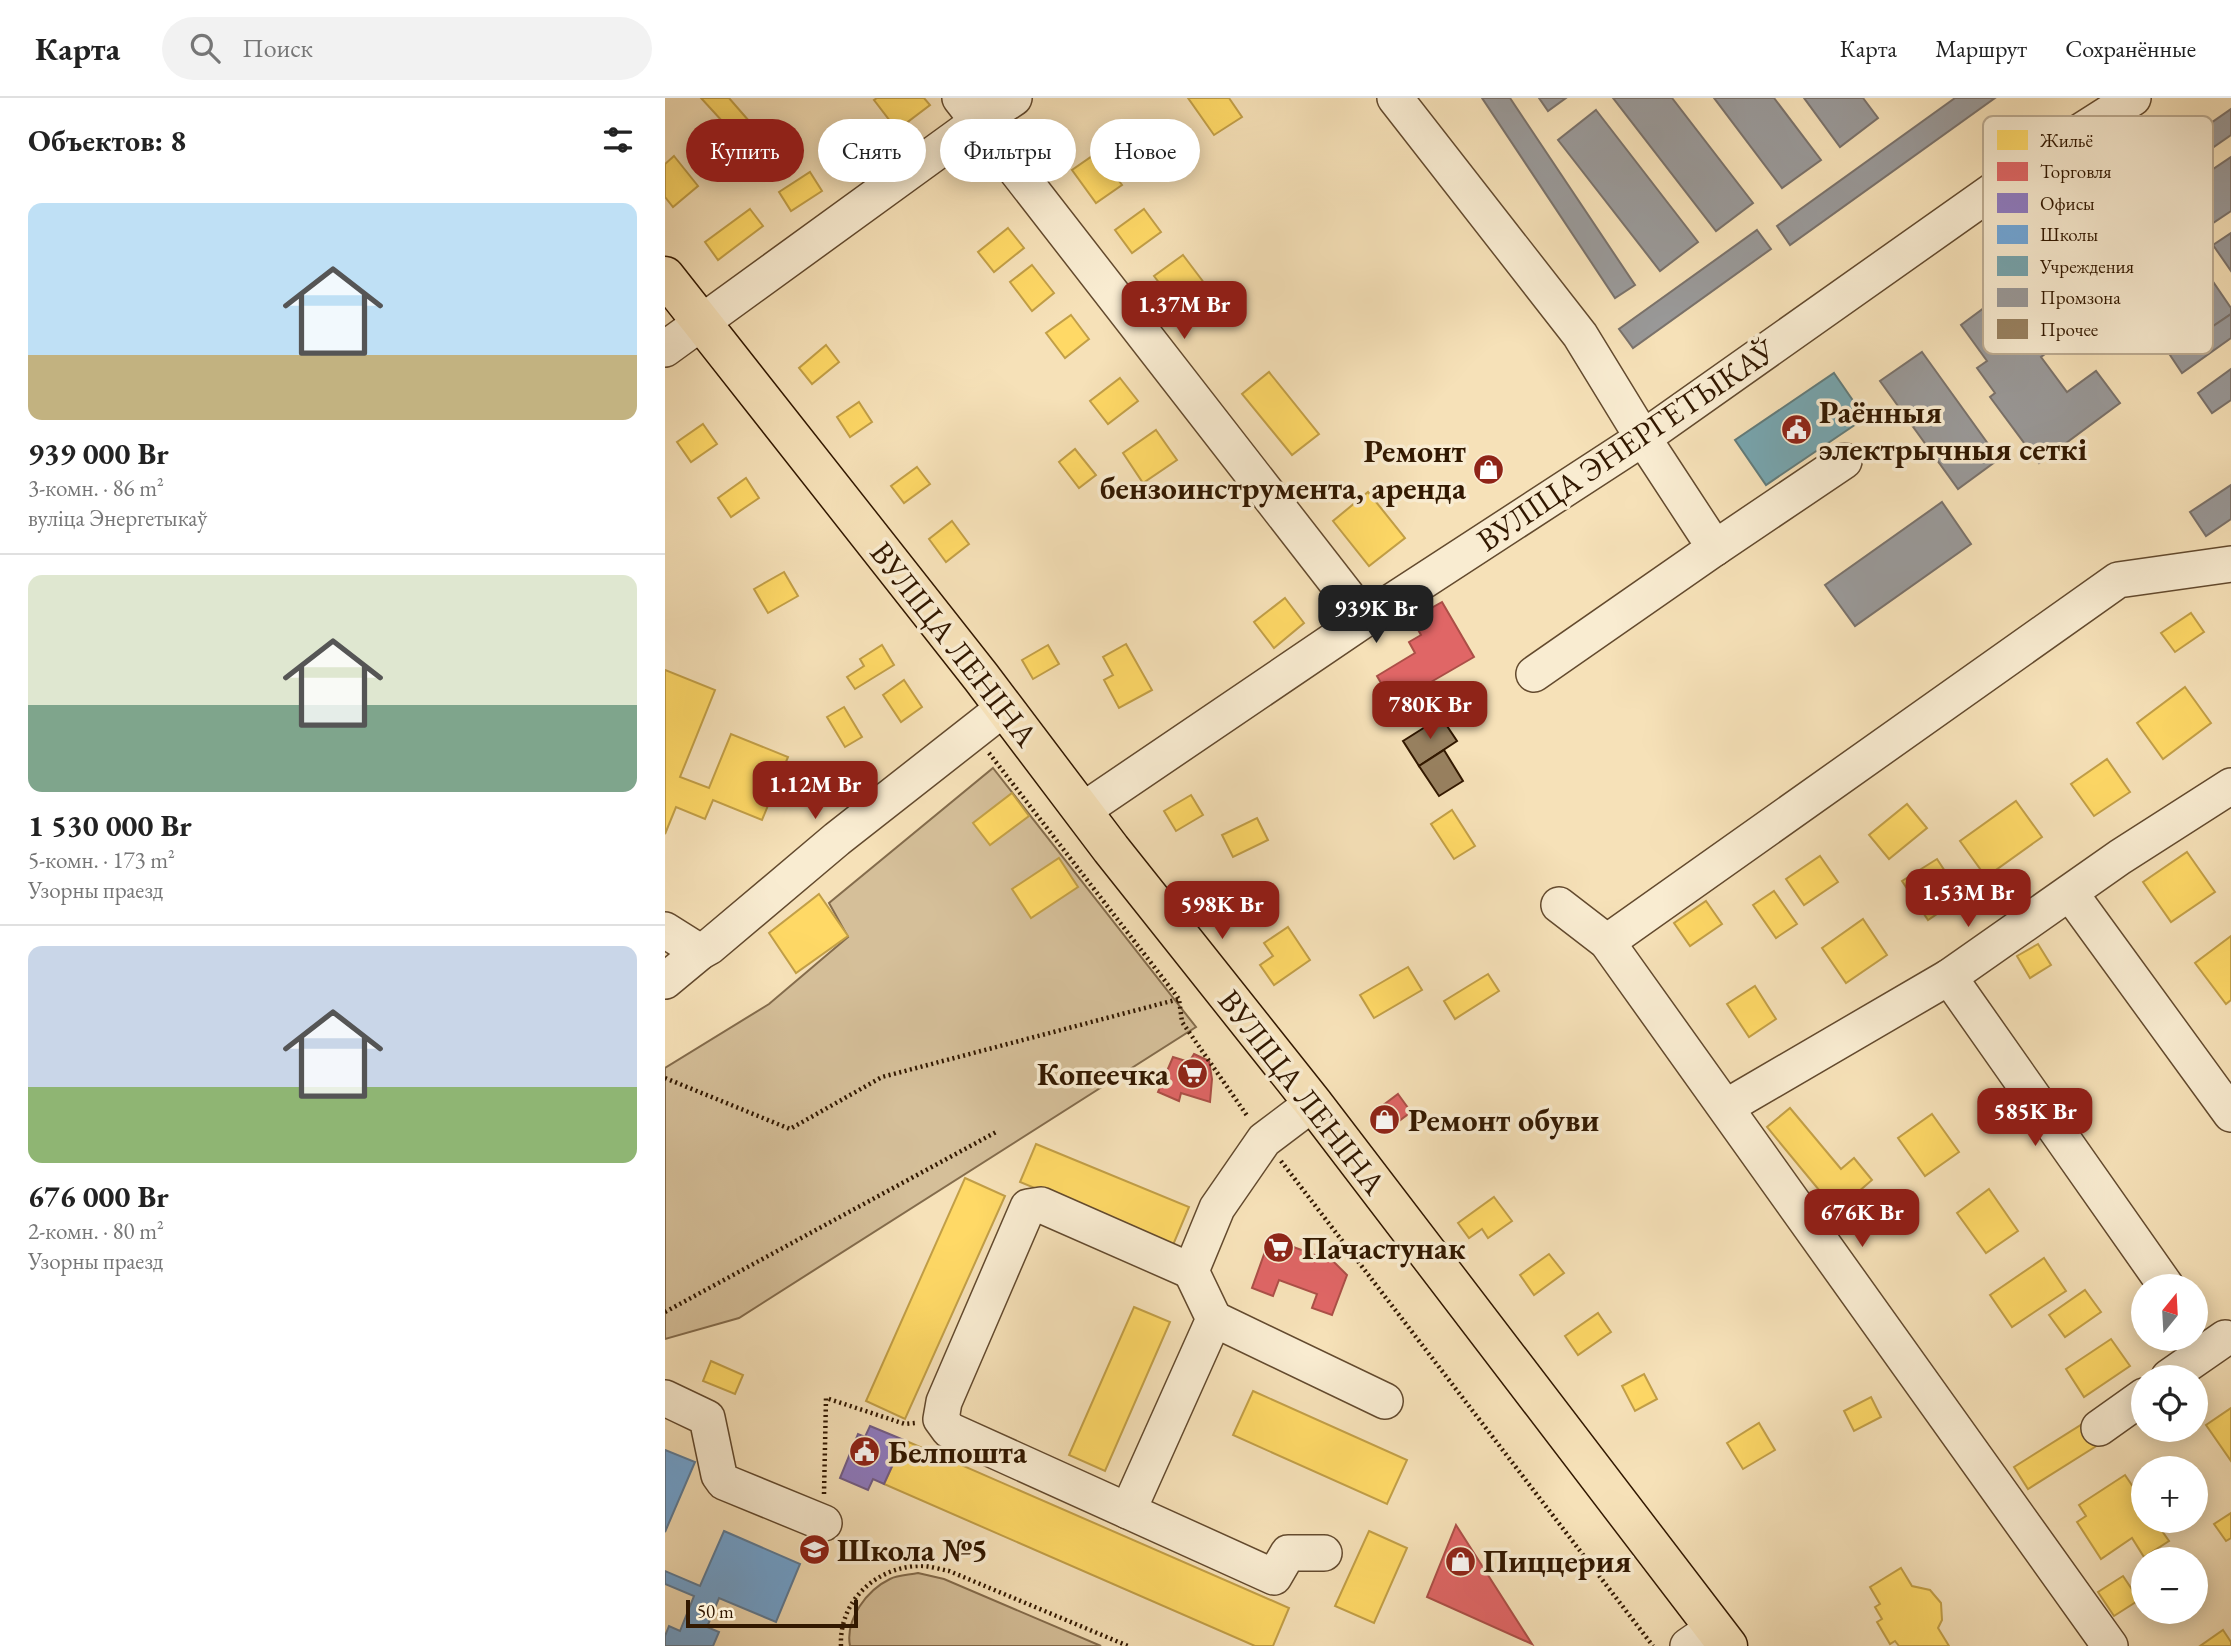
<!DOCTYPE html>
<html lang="ru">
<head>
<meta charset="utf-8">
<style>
	:root { --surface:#fff; --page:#f2f2f2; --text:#222; --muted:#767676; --line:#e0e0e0; --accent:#8f2418 }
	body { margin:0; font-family:"EB Garamond",serif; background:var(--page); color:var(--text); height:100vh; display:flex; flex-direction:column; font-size:26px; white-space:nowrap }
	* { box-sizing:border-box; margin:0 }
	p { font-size:23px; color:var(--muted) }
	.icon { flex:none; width:38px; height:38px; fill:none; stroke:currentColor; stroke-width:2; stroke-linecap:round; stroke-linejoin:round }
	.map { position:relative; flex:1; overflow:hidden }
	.drawer { display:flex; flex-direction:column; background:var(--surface); width:665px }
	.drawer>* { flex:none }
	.banner { position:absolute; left:21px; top:21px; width:665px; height:63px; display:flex; gap:14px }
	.needle { width:46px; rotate:18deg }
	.controls { position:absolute; left:1466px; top:1176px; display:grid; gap:14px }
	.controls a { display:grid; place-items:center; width:77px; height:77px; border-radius:50%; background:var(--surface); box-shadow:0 4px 18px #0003; font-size:35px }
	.scale { position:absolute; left:21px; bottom:18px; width:172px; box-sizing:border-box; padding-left:7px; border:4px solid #321800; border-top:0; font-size:19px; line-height:24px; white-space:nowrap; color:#321800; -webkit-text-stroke:5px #f9ecd1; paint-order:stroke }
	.price { position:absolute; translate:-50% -60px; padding:0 16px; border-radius:14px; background:var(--accent); color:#fff; font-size:23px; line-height:46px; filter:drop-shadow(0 2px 4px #0008) }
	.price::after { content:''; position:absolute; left:50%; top:42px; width:21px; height:16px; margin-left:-10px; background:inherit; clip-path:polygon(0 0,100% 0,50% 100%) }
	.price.current { background:#222; color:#fff }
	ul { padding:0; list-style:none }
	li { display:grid; align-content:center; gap:14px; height:371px; padding:0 28px }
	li+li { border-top:2px solid var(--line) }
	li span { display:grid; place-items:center; height:217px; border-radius:14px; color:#555 }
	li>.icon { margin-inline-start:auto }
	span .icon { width:126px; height:126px; fill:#fffc; stroke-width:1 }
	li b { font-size:30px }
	h2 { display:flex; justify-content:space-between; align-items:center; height:84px; padding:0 28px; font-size:30px }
	.pill { padding:0 24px; border-radius:32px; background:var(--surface); box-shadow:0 4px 18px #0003; font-size:24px; line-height:63px }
	.pill.current { background:var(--accent); color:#fff }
	header { display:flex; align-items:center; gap:42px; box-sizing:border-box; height:98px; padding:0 35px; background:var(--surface); border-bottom:2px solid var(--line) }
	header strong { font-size:33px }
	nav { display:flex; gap:38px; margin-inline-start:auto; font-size:24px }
	.search { width:490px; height:63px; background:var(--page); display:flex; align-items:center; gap:18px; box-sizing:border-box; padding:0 24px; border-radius:38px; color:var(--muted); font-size:26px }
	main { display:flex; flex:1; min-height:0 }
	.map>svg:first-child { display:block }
</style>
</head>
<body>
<header>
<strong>Карта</strong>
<div class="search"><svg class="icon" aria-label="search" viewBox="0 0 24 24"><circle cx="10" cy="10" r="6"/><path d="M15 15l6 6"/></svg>Поиск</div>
<nav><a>Карта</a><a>Маршрут</a><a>Сохранённые</a></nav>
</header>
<main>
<section class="drawer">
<h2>Объектов: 8<svg class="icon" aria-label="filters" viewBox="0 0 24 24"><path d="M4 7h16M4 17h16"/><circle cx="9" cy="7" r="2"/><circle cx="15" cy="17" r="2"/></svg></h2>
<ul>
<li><span style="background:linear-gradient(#bfe0f5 70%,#c2b280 0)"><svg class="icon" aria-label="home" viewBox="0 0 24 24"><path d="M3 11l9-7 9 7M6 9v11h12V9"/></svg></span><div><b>939 000 Br</b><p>3-комн. · 86 m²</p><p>вуліца Энергетыкаў</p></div></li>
<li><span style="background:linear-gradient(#dfe7d0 60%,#7fa58c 0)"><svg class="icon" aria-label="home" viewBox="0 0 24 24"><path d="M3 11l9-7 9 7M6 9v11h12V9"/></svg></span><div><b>1 530 000 Br</b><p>5-комн. · 173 m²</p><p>Узорны праезд</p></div></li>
<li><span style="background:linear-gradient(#c9d6e8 65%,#8fb573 0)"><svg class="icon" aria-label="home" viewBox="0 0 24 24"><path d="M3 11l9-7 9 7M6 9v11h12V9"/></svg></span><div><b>676 000 Br</b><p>2-комн. · 80 m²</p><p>Узорны праезд</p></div></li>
</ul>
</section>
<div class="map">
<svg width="1566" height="1548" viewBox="0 0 1566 1548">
	<rect width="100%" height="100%" fill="#f6e1b8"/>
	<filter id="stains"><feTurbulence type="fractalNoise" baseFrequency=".00286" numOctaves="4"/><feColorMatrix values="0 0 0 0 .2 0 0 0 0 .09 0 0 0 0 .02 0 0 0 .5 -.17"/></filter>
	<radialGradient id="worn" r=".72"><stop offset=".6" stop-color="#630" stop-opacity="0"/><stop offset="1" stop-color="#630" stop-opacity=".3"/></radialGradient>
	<g fill="#d5bf99" stroke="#846c4c" stroke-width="2">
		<polygon points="328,670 531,929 74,1220 0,1241 0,970 104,906 183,839 164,805"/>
		<path d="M253,1475l26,6 157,67h-251c-5,-27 17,-56 40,-67 8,-4 19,-4 28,-6z"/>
	</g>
	<g fill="#ffd966" stroke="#c29f47" stroke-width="2">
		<polygon points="36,0 64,0 84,23 69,36"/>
		<polygon points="212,0 259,0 265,7 232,32 209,2"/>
		<polygon points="523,0 564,0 577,19 549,37"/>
		<polygon points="433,54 457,87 431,105 407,72"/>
		<polygon points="9,58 33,88 8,109 0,99 0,66"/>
		<polygon points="145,74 157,93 126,113 114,94"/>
		<polygon points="85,111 98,128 53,162 40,144"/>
		<polygon points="479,111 496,134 467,155 450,132"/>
		<polygon points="343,130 359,150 329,174 313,154"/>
		<polygon points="518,157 549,198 521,220 489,178"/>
		<polygon points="367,167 389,195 367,213 345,184"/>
		<polygon points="406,217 424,241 400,260 381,235"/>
		<polygon points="161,247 174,264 147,286 134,270"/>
		<polygon points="604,274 654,336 627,357 577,296"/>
		<polygon points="455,280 473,303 443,326 425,303"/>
		<polygon points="194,304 207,324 185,339 172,319"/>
		<polygon points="38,326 52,346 26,364 12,344"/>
		<polygon points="491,332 512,362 478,385 458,355"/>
		<polygon points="410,351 431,377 414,390 394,364"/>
		<polygon points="252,369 265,386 239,405 226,388"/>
		<polygon points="81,380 94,400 66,419 53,400"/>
		<polygon points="703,394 740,440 704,468 668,423"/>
		<polygon points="287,423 304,446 281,464 264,441"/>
		<polygon points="119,474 133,498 103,515 89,491"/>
		<polygon points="620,500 639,525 609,550 589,524"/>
		<polygon points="1526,515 1539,534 1510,554 1496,535"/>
		<polygon points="461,546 487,592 454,610 439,582 448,577 438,559"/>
		<polygon points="217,547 229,567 190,591 182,579 199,568 195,561"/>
		<polygon points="383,547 394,566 368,581 357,562"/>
		<polygon points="0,572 50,592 15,679 44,690 66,636 123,659 97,722 48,702 40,721 11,709 0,736"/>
		<polygon points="239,582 257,609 236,624 218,597"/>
		<polygon points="1520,589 1546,625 1498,661 1472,625"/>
		<polygon points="179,609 197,639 180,649 162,619"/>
		<polygon points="1442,661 1465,694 1429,718 1406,686"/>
		<polygon points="347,695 364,718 325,747 308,725"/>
		<polygon points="526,697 538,717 511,733 499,713"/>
		<polygon points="1351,703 1377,739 1321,779 1295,743"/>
		<polygon points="1242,706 1262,730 1224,761 1204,737"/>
		<polygon points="787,712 810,748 789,761 766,726"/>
		<polygon points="592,720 603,742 568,759 557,737"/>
		<polygon points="1522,754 1550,794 1506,824 1478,784"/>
		<polygon points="1155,758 1173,784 1139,807 1121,781"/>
		<polygon points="394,760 413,789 366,820 347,791"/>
		<polygon points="1272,761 1297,799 1263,822 1237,783"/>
		<polygon points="1109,793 1132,826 1111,840 1088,807"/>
		<polygon points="154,796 183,838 131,875 104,835"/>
		<polygon points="1041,803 1057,826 1025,848 1009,825"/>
		<polygon points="1198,821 1222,857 1181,885 1157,850"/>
		<polygon points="623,829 645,862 609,887 595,867 608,858 599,845"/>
		<polygon points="1566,838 1566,902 1561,906 1530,865"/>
		<polygon points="1373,846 1386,867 1365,880 1352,858"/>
		<polygon points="743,869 757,892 709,920 695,897"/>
		<polygon points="823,876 834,893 790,921 779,903"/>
		<polygon points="1090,888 1111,921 1084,939 1062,906"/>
		<polygon points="1125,1010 1176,1071 1189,1060 1207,1082 1192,1095 1199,1104 1178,1121 1102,1029"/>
		<polygon points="1267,1016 1294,1054 1260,1078 1233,1040"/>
		<polygon points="371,1046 524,1109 508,1147 355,1084"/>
		<polygon points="300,1080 340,1098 240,1321 201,1303"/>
		<polygon points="1324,1091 1353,1133 1321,1155 1292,1115"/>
		<polygon points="829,1099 847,1123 823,1140 817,1131 804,1140 793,1125"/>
		<polygon points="884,1156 899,1175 869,1197 855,1177"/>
		<polygon points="1379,1160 1401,1193 1347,1229 1325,1197"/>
		<polygon points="1420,1192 1436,1214 1400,1239 1384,1217"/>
		<polygon points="469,1209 505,1224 440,1373 404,1357"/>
		<polygon points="933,1215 946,1234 913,1257 900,1238"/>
		<polygon points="1446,1241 1465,1268 1419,1299 1401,1271"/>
		<polygon points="46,1263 78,1277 70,1296 38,1283"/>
		<polygon points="979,1276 992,1301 970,1313 957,1288"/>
		<polygon points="588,1293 742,1362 722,1406 568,1337"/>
		<polygon points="1206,1299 1216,1319 1189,1333 1179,1313"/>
		<polygon points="1566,1310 1566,1363 1541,1327"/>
		<polygon points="1094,1325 1110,1352 1078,1371 1062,1345"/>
		<polygon points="1419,1325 1433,1347 1363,1391 1349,1369"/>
		<polygon points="239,1342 624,1510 608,1548 590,1548 219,1386"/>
		<polygon points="1460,1377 1479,1405 1479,1423 1490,1423 1504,1443 1479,1459 1467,1440 1436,1461 1412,1424 1421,1418 1414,1407"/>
		<polygon points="1566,1415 1566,1440 1561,1443 1549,1426"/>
		<polygon points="704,1433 742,1450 709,1525 670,1508"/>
		<polygon points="1236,1470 1247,1488 1265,1492 1276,1505 1277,1522 1273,1530 1284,1548 1234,1548 1230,1543 1225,1546 1212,1524 1217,1521 1210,1509 1215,1506 1205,1489"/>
		<polygon points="1458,1478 1474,1502 1449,1518 1433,1494"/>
		<polygon points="1558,1532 1566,1544 1566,1548 1535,1548"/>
	</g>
	<g fill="#e06666" stroke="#ac4f47" stroke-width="2">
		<polygon points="777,504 809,559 728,606 712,578 750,555 744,544 756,537 747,521"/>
		<polygon points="529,956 544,963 547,981 545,1004 516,995 514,1003 493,994 508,959 524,964"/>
		<polygon points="733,996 746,1014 722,1032 709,1014"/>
		<polygon points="623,1147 669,1164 682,1177 667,1217 647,1210 652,1196 614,1182 608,1198 587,1190 602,1148"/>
		<polygon points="791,1427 867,1546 762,1499"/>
	</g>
	<polygon fill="#8e7cc3" stroke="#725e88" stroke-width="2" points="205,1328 239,1342 219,1386 208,1381 203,1392 175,1380 193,1336 200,1339"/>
	<g fill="#6fa8dc" stroke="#5d7d9a" stroke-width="2">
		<polygon points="0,1352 30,1364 0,1434"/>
		<polygon points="59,1433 135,1466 111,1524 54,1500 42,1529 54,1534 48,1548 0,1548 0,1538 4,1528 15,1533 29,1498 0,1486 0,1473 35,1488"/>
	</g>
	<polygon fill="#76a5af" stroke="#627b7a" stroke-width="2" points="1169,275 1200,320 1101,387 1070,342"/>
	<g fill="#999" stroke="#7a726b" stroke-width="2">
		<polygon points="817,0 845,0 970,187 950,200"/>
		<polygon points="874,0 901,0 883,13"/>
		<polygon points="948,0 1007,0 1088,105 1051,133"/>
		<polygon points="1049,0 1109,0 1156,62 1117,90"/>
		<polygon points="1139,0 1198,0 1213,20 1175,49"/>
		<polygon points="1290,0 1330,0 1125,147 1112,128"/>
		<polygon points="1566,11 1566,37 1487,92 1474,75"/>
		<polygon points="931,12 1033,144 995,173 893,42"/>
		<polygon points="1566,59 1566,113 1539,131 1514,94"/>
		<polygon points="1474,75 1566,210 1566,216 1531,240 1437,100"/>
		<polygon points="1092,132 1106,151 968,250 954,231"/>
		<polygon points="1566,135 1566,173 1548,147"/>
		<polygon points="1366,175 1410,234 1376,259 1402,294 1431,273 1455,305 1374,365 1325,299 1330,295 1312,270 1322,263 1296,227"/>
		<polygon points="1566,216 1566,240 1517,275 1505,257"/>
		<polygon points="1257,254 1334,361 1293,391 1215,283"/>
		<polygon points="1566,271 1566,302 1547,315 1533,295"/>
		<polygon points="1566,387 1566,421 1541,438 1525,414"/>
		<polygon points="1277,404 1306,446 1190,528 1160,487"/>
	</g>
	<g fill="#988160" stroke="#321800" stroke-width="2">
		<polygon points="776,619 792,643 754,668 738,643"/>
		<polygon points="779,652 798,683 774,698 754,668"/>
	</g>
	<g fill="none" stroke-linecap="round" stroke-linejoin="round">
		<defs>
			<g id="minor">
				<polyline points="295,0 700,521"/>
				<polyline points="730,0 915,237 978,340 1050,450 1179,363"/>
				<polyline points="1377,58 1492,215"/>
				<polyline points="0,251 314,23 349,0"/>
				<polyline points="869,576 1050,450"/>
				<polyline points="417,713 700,521 978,340 1377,58 1468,0"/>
				<polyline points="1405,795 1566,1016"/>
				<polyline points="894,807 942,844 1445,1548"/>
				<polyline points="0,832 35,854"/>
				<polyline points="942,844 1453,482 1566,466"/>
				<polyline points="1284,879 1501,1188"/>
				<polyline points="0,883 35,854 44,849 172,741 339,610"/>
				<polyline points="1061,1009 1284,879 1455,759 1566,688"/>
				<polyline points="526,1173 376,1107 363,1109 279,1304 276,1321 284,1332 609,1479 623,1455 659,1455"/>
				<polyline points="549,1221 720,1303"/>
				<polyline points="1504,1279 1560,1240"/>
				<polyline points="0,1300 42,1320 54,1377 59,1384 159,1425"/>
				<polyline points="1434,1330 1479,1298"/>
				<polyline points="463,1413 549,1221 526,1173 552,1110 599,1042 648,1005"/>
				<polyline points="1023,1548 1049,1530"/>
			</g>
			<polyline id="major" points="0,178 316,579 446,751 648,1005 1063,1548"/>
		</defs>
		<use href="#minor" stroke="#634a2e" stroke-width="38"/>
		<use href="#major" stroke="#321800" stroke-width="41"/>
		<g stroke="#321800" stroke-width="4.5" stroke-dasharray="2 3.5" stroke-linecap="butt">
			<polyline points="324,655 514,901"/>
			<polyline points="0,980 125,1031 217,979 514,901 517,924 583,1019"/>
			<polyline points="616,1063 988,1548"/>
			<polyline points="0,1214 333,1033"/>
			<polyline points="159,1396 161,1300 240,1326 251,1325"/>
			<path d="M176,1548c-2,-44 33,-77 75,-80 11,-1 23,3 33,5l179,75"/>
		</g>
		<use href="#minor" stroke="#f9ecd1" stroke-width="35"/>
		<use href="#major" stroke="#f6e1b8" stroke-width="38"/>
	</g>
	<defs>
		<symbol id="civic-disc" viewBox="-11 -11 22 22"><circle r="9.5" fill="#8f2418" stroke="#f9ecd1"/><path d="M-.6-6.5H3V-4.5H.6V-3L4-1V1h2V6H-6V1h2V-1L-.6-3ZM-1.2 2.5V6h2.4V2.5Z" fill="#fff"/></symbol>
		<symbol id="shop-disc" viewBox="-11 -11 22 22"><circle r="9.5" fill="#8f2418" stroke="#f9ecd1"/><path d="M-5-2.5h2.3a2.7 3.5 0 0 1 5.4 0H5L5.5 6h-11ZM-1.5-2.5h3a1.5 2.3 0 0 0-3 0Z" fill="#fff"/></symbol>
		<symbol id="supermarket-disc" viewBox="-11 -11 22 22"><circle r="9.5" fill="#8f2418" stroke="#f9ecd1"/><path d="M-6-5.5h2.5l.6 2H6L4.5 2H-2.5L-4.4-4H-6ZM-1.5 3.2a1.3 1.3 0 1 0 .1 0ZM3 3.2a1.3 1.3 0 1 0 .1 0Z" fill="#fff"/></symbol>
		<symbol id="school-disc" viewBox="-11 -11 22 22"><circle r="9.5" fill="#8f2418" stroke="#f9ecd1"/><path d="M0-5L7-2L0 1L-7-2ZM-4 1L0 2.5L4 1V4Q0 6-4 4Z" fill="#fff"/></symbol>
	</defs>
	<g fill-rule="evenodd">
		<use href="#civic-disc" x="1114" y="314" width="35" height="35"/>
		<use href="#shop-disc" x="806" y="354" width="35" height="35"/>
		<use href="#supermarket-disc" x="510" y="958" width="35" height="35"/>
		<use href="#shop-disc" x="702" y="1004" width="35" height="35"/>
		<use href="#supermarket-disc" x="596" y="1132" width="35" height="35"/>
		<use href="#civic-disc" x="182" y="1336" width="35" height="35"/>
		<use href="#school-disc" x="132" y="1434" width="35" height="35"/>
		<use href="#shop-disc" x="778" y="1446" width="35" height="35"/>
	</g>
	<g text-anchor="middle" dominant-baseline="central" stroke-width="7" stroke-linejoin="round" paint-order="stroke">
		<g font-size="32" font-weight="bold" fill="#321800" stroke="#f9ecd1" text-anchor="start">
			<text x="1154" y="314">Раённыя<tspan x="1154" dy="37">электрычныя сеткі</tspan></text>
			<text x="801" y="353" text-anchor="end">Ремонт<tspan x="801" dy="37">бензоинструмента, аренда</tspan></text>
			<text x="504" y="976" text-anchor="end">Копеечка</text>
			<text x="743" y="1022">Ремонт обуви</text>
			<text x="637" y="1150">Пачастунак</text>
			<text x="223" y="1354">Белпошта</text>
			<text x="172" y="1452">Школа №5</text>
			<text x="818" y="1463">Пиццерия</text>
		</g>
		<g font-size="32" fill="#321800" stroke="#f9ecd1">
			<text transform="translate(961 347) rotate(-34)">ВУЛІЦА ЭНЕРГЕТЫКАЎ</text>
			<text transform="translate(289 546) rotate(52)">ВУЛІЦА ЛЕНІНА</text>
			<text transform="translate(637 994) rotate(52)">ВУЛІЦА ЛЕНІНА</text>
		</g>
	</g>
	<rect x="1318" y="18" width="230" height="238" rx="10" fill="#f9ecd1" stroke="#bdac92" stroke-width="2"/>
	<rect x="1332" y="32" width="31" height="20" fill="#ffd966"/>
	<rect x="1332" y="64" width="31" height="19" fill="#e06666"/>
	<rect x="1332" y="95" width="31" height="20" fill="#8e7cc3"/>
	<rect x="1332" y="127" width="31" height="19" fill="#6fa8dc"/>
	<rect x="1332" y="158" width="31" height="20" fill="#76a5af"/>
	<rect x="1332" y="190" width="31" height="19" fill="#999"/>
	<rect x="1332" y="221" width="31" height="20" fill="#988160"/>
	<g font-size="19" fill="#321800">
		<text x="1375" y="49">Жильё</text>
		<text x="1375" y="80">Торговля</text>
		<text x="1375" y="112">Офисы</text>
		<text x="1375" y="143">Школы</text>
		<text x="1375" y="175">Учреждения</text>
		<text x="1375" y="206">Промзона</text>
		<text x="1375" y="238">Прочее</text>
	</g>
	<rect width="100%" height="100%" filter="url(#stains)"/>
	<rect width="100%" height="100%" fill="url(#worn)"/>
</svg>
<div class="controls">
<a><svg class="needle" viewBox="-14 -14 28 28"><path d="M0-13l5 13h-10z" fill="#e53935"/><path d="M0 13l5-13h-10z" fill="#767676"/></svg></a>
<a><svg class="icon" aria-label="locate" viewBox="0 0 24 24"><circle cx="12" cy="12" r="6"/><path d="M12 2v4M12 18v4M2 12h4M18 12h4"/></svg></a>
<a>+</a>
<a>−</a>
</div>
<div class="scale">50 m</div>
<b class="price" style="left:519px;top:243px">1.37M Br</b>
<b class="price current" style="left:711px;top:547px">939K Br</b>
<b class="price" style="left:765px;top:643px">780K Br</b>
<b class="price" style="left:150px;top:723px">1.12M Br</b>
<b class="price" style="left:1303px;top:831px">1.53M Br</b>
<b class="price" style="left:557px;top:843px">598K Br</b>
<b class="price" style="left:1370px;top:1050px">585K Br</b>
<b class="price" style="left:1197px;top:1151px">676K Br</b>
<div class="banner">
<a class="pill current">Купить</a>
<a class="pill">Снять</a>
<a class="pill">Фильтры</a>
<a class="pill">Новое</a>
</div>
</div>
</main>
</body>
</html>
